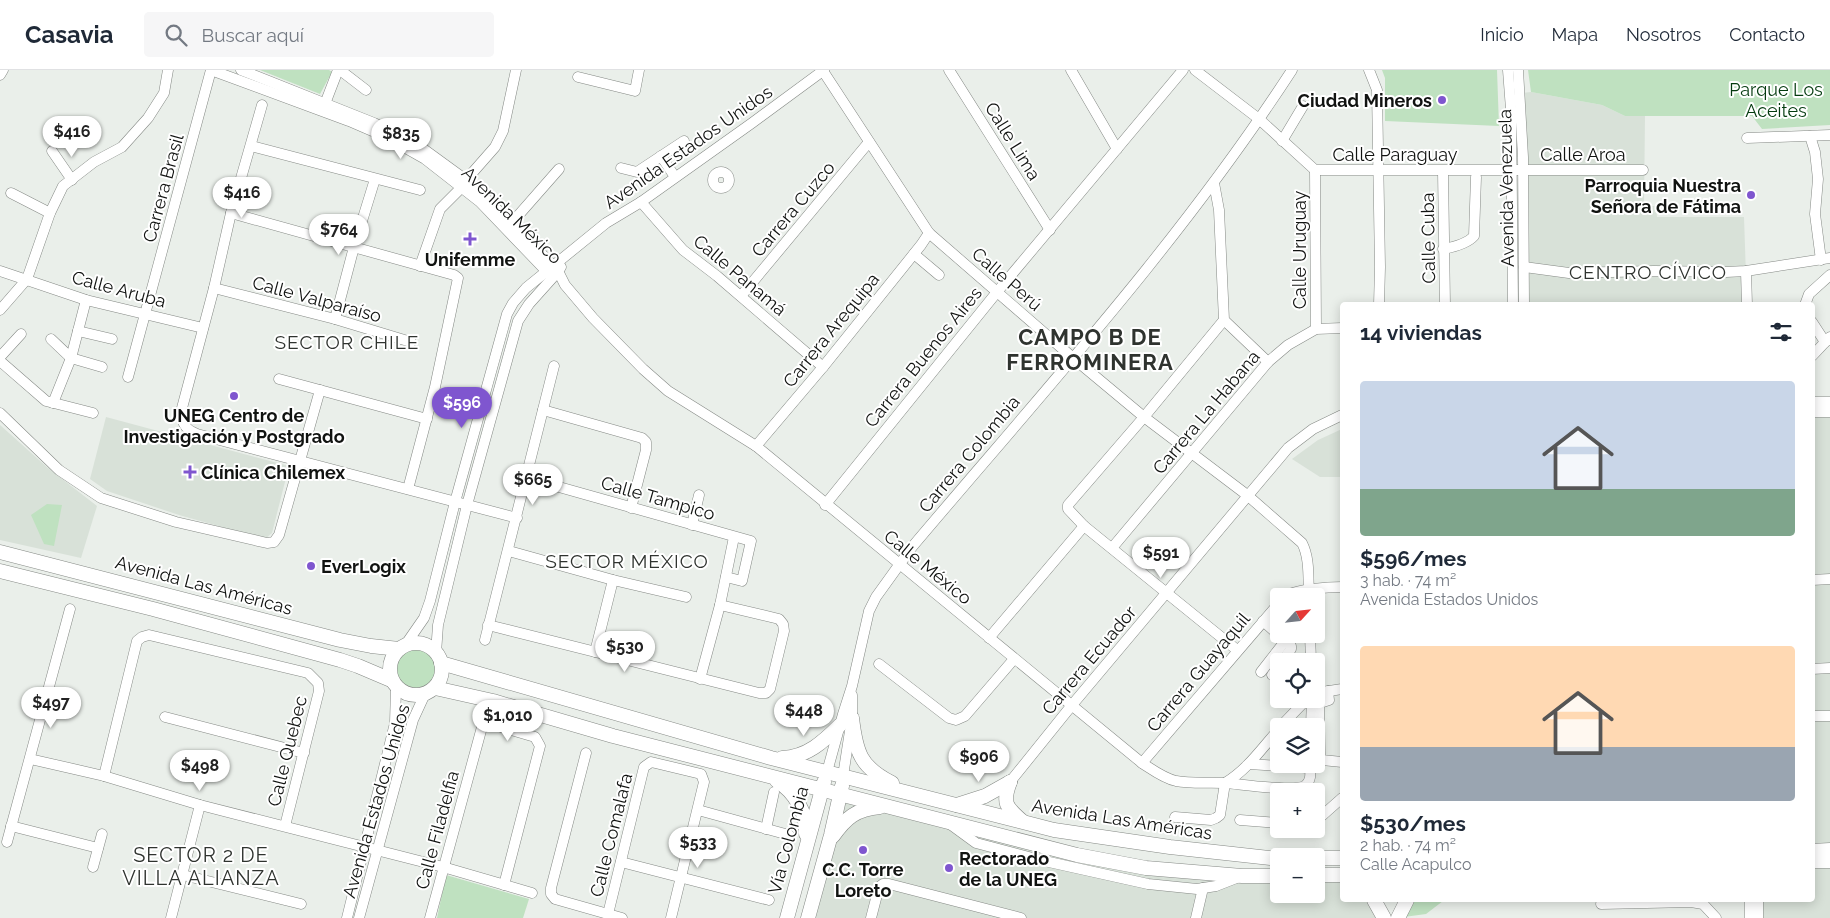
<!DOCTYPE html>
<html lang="es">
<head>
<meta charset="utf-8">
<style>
	:root { --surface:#fff; --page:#f6f6f7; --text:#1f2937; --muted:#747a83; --line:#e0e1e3; --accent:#7f56cf }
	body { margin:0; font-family:Raleway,sans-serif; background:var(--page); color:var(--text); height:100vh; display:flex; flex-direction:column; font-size:19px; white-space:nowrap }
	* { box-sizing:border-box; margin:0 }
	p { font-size:16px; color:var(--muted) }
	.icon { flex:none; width:28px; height:28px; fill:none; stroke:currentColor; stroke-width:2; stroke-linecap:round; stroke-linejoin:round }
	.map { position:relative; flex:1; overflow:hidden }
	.sheet { position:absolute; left:1340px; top:232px; width:475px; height:600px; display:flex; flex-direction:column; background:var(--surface); border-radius:5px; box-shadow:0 2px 12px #0003 }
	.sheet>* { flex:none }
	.needle { width:32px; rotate:63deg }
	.fabs { position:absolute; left:1270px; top:518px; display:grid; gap:10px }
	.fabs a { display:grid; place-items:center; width:55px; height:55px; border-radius:5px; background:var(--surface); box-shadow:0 2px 12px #0003; font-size:25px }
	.price { position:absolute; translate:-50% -42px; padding:0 11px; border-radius:18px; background:#fff; color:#222; font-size:16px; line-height:32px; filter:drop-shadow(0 1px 2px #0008) }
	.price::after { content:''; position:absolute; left:50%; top:30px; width:15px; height:11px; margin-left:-8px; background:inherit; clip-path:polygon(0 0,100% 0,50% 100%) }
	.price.active { background:var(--accent); color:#fff }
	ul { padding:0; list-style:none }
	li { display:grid; align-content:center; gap:10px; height:265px; padding:0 20px }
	li span { display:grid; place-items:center; height:155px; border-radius:5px; color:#555 }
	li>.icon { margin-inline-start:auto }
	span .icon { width:90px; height:90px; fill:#fffc; stroke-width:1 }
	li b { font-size:21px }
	h2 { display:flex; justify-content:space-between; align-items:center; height:60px; padding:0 20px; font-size:21px }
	header { display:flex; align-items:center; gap:30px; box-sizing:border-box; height:70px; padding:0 25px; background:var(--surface); border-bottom:1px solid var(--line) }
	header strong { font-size:24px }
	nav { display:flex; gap:28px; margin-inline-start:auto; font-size:18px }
	.search { width:350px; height:45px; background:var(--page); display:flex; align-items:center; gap:12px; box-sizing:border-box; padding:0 18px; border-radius:5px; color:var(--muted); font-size:19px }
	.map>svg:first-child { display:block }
</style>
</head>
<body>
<header>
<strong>Casavia</strong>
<div class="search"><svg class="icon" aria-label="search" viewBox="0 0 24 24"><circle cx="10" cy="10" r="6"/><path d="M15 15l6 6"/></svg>Buscar aquí</div>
<nav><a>Inicio</a><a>Mapa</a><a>Nosotros</a><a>Contacto</a></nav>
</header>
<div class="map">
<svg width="1830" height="848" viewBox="0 0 1830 848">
	<rect width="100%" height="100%" fill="#eaefea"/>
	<g fill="#d8e1d8">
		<polygon points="1531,22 1602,35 1625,46 1645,46 1644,136 1656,136 1657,147 1744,147 1747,235 1524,235 1520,23"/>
		<polygon points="1812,342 1830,342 1830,780 1812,781"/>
		<polygon points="106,347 289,396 272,463 265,469 179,445 107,421 90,409"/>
		<polygon points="0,355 48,398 97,436 81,488 0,470"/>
		<polygon points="1342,359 1342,407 1320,407 1292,389 1318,370"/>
		<polygon points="840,724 1077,785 1279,806 1279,824 1316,824 1316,805 1342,805 1342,830 1384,830 1384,848 808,848"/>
		<polygon points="1813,791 1830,791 1830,848 1758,848 1758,830 1812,830"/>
	</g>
	<g fill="#bfe1c0">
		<polygon points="260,0 329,0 332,2 320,24"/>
		<polygon points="1382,0 1497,0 1499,56 1385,51 1385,8"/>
		<polygon points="1528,0 1830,0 1830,55 1762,59 1752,46 1625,46 1602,35 1531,22"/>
		<polygon points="47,434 62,435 54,476 44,474 31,445"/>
		<circle cx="416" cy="599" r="22"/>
		<polygon points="446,805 529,829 523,848 437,848"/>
		<polygon points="1411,830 1468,830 1443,831 1426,844 1404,847"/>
	</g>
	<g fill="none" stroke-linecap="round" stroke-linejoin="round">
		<defs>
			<g id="minor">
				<polyline points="211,0 349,51 386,67 425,89 480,132 550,205"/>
				<path d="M241,0l133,53 44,22 48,35 55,52 37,39 7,14 28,33 50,51 25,22 88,55 386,317c11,7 21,15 34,18 16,3 33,1 50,2 14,1 70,10 80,2 6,-6 4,-13 4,-21"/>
				<polyline points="340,0 366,20"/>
				<polyline points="949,0 1050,160"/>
				<polyline points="1071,0 1117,79"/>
				<polyline points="1195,0 1259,49 1315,100 1643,100"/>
				<polyline points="1369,0 1377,20 1380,197 1379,235"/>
				<polyline points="1508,0 1511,39 1513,235"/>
				<polyline points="1518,0 1523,87 1524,235"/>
				<path d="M823,1l106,162 143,124 72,60 103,78 55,48c8,15 6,36 7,53"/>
				<polyline points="0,5 3,0"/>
				<polyline points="578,7 635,21 639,0"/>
				<path d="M262,35l-31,108 -17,75 -32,120c-1,14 2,21 15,26l320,84"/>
				<polyline points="323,39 338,0"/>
				<polyline points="1810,66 1815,82 1818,109 1815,144 1821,190"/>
				<polyline points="1747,68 1830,65"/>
				<polyline points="1282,71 1303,36"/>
				<polyline points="251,76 420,120"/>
				<polyline points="52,81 72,110"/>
				<polyline points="661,86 675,107"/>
				<polyline points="621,98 637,102 684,71"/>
				<polyline points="1315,100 1316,259"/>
				<polyline points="1443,101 1445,235"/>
				<circle cx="721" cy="110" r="8"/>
				<polyline points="1214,113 1219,140 1224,250 1268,292"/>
				<polyline points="11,123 50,143"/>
				<polyline points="641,132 683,180 717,206 823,297"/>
				<polyline points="231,143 454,205 458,208 435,317 408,419"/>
				<polyline points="508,157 559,99"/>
				<path d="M1443,179c11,-2 24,-5 31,-13l2,-59"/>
				<polyline points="914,184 939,205"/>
				<polyline points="420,196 440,139 462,117 466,110 495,77 503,61 516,0"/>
				<polyline points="1524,197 1569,203 1654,201 1726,202 1746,201 1830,188"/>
				<polyline points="0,201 86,230 203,258"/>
				<polyline points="1746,201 1747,235"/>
				<polyline points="214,218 335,249 411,272"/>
				<polyline points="741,226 869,72"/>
				<polyline points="1805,235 1809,224 1830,205"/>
				<polyline points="0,240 27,209 50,143 63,116 94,92 122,77 148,48 164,23 168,0"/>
				<polyline points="335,249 354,177 375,109"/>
				<polyline points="1224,250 1144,347 1068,435 1068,439 1084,456 1237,580"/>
				<polyline points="1812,252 1825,272"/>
				<polyline points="78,261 112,269"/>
				<polyline points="51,269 71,288 102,297"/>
				<polyline points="1812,286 1830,267"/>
				<polyline points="0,287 21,264"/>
				<polyline points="0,291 46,331 93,343"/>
				<polyline points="128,307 211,0"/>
				<polyline points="279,309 427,349"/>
				<polyline points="1812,332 1830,332"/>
				<polyline points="53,333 71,288 86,230"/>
				<polyline points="543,340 642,368 646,372 646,380 631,438"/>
				<polyline points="1812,342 1830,342"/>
				<polyline points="0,343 59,400 101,428 176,452 267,473 274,472 279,465 320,320"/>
				<polyline points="756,376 823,297 921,175 929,163"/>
				<polyline points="527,408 751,471 742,511 726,507"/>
				<polyline points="825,435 997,222 1183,0"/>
				<polyline points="692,455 699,425"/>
				<polyline points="1112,478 1268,292 1288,275 1316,259 1342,258"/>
				<polyline points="509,481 613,510 686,527"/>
				<polyline points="1812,510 1830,509"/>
				<path d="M1286,526c9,-7 44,-9 56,-9"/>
				<polyline points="1263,551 1291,576 1291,579 1282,591"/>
				<polyline points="488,555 759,623 766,623 770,619 784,561 783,554 779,549 720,535"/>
				<polyline points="1310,564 1311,591"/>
				<polyline points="989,568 1084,456"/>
				<polyline points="485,570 554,296"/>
				<polyline points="406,574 424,548 430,531 455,432 507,244 513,233 526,218 606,153 641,132 752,53 824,0"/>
				<polyline points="595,582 613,510"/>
				<polyline points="436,583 438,555 467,435 518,251 529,234 555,205 561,197"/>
				<polyline points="879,594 949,648 956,650 965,646 1014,589"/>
				<polyline points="1812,599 1830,598"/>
				<polyline points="1261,602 1286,570"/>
				<polyline points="1272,605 1279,596"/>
				<polyline points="700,609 720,535 734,467"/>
				<polyline points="1328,621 1329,630 1320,633 1319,635 1320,687 1322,690 1342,692"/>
				<polyline points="1316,623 1342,619"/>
				<polyline points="1812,646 1830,646"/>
				<polyline points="165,647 304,683"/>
				<polyline points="1281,656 1307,629"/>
				<polyline points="1311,656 1312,629"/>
				<polyline points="586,683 551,818 551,824 555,829 622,848"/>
				<polyline points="30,689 104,706 200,735 443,797 532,823"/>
				<polyline points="1142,693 1279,533"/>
				<polyline points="1249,694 1310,698"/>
				<path d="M827,702l16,-58 9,-28 17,-75 7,-14 36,-50c131,-155 269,-306 380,-477"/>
				<polyline points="104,706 137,571 142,567 149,565 308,603 318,613 319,621 285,756"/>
				<polyline points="843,706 852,648 852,625"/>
				<polyline points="1010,712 1072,635 1288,378 1313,359 1342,345"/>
				<polyline points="698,740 789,765"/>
				<path d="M1175,747l36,3 5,-2 4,-3 5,-32c22,-13 37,-35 54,-54"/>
				<polyline points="1240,750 1279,753"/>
				<polyline points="1316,751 1342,728"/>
				<polyline points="950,754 976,773 1040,790 1148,814 1197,819 1216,816 1239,807"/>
				<polyline points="11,756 98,778"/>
				<polyline points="766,759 774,722"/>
				<polyline points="7,772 70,539"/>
				<polyline points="621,792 769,830"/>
				<polyline points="93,797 102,764"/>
				<polyline points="183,805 301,834"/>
				<polyline points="1758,830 1758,848"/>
				<polyline points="1601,834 1691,832 1703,834 1716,848"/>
				<polyline points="608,844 644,697 651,692 701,704 704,712 671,848"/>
				<polyline points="171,848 200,735"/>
				<polyline points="347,848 395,653 396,618"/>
				<polyline points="359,848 413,650 425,624"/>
				<polyline points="430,848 482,657 491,654 535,667 540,676 504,815"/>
				<polyline points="871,848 879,817 883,814 889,814 1021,848"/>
				<polyline points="1196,848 1203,818"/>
				<polyline points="1750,848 1750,830"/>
			</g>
			<g id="major">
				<polyline points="0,482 340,570 371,576 399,579"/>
				<polyline points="0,501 153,539 340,590 358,596 391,610"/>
				<circle cx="416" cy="599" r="26"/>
				<polyline points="441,593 771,688 1054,760 1170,777 1279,789"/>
				<polyline points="435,618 493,631 613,666 1077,785 1146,798 1242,806 1279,806"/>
				<path d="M852,648c4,34 8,49 40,65"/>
				<path d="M782,688c25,-1 41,-16 58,-33"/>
				<path d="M777,711c18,11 30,32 29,53"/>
				<path d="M1010,712c-8,21 -4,25 12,39"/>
				<polyline points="957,735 985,726 1010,712"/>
				<path d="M833,766c13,-18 23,-27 47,-29"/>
				<polyline points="1812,781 1830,780"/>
				<polyline points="1316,788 1342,788"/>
				<polyline points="1812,791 1830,791"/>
				<polyline points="1316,805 1342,805"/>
				<polyline points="1374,830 1384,848"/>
				<polyline points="787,848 824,712"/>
				<polyline points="808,848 831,765 842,716"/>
				<polyline points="1398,848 1407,830"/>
			</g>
		</defs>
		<use href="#minor" stroke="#858985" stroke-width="11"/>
		<use href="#major" stroke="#858985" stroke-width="15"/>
		<use href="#minor" stroke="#fff" stroke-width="10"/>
		<use href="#major" stroke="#fff" stroke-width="14"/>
	</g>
	<g fill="#7f56cf" stroke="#fff" stroke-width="2">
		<circle cx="1442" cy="30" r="5"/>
		<circle cx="1751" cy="125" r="5"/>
		<path d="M467.5 161.5h5v5h5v5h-5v5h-5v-5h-5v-5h5z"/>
		<circle cx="234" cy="326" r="5"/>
		<path d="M187.5 394.5h5v5h5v5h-5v5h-5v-5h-5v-5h5z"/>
		<circle cx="311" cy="496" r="5"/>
		<circle cx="863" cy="780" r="5"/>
		<circle cx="949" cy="798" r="5"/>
	</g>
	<g text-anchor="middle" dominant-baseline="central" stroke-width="4" stroke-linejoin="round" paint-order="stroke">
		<g font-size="18" fill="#043b0f" stroke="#fff">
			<text x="1776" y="19">Parque Los<tspan x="1776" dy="21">Aceites</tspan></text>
		</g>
		<g font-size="18" font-weight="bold" fill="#111311" stroke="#fff">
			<text x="1432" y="30" text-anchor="end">Ciudad Mineros</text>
			<text x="1741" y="115" text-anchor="end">Parroquia Nuestra<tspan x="1741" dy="21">Señora de Fátima</tspan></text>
			<text x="470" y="189">Unifemme</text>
			<text x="234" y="345">UNEG Centro de<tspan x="234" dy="21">Investigación y Postgrado</tspan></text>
			<text x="201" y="402" text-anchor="start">Clínica Chilemex</text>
			<text x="321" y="496" text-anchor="start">EverLogix</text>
			<text x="959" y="788" text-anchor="start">Rectorado<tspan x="959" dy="21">de la UNEG</tspan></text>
			<text x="863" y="799">C.C. Torre<tspan x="863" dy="21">Loreto</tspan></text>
		</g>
		<g font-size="18" fill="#111311" stroke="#fff">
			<text transform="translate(1013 71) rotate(58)">Calle Lima</text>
			<text transform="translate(688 77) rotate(-35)">Avenida Estados Unidos</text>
			<text x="1395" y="84">Calle Paraguay</text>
			<text x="1583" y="84">Calle Aroa</text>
			<text transform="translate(163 118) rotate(-75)">Carrera Brasil</text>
			<text transform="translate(1506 118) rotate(-91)">Avenida Venezuela</text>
			<text transform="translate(793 139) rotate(-50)">Carrera Cuzco</text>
			<text transform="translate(512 145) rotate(44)">Avenida México</text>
			<text transform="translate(1428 168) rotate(-91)">Calle Cuba</text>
			<text transform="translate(1299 180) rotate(-90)">Calle Uruguay</text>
			<text transform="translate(740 205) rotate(40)">Calle Panamá</text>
			<text transform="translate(1007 209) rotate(41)">Calle Perú</text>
			<text transform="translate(119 219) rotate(15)">Calle Aruba</text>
			<text transform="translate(317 229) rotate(15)">Calle Valparaíso</text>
			<text transform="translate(831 260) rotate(-51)">Carrera Arequipa</text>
			<text transform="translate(923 287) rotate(-51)">Carrera Buenos Aires</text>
			<text transform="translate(1206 342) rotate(-50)">Carrera La Habana</text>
			<text transform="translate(969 384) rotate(-50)">Carrera Colombia</text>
			<text transform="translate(658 428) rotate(16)">Calle Tampico</text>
			<text transform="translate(928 497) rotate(39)">Calle México</text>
			<text transform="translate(204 515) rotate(15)">Avenida Las Américas</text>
			<text transform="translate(1089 590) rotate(-50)">Carrera Ecuador</text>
			<text transform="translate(1198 602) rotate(-50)">Carrera Guayaquil</text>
			<text transform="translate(287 681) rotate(-76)">Calle Quebec</text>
			<text transform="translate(376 731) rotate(-74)">Avenida Estados Unidos</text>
			<text transform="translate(1122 749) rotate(9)">Avenida Las Américas</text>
			<text transform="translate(437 760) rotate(-75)">Calle Filadelfia</text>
			<text transform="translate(611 765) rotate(-76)">Calle Comalafa</text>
			<text transform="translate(788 770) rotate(-75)">Vía Colombia</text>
		</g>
		<g font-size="19" letter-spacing="1" fill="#2f332f" stroke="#fff">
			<text x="1648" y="202">CENTRO CÍVICO</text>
			<text x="347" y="272">SECTOR CHILE</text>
			<text x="627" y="491">SECTOR MÉXICO</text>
		</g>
		<g font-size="20" letter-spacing="1" fill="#2f332f" stroke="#fff">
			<text x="201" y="785">SECTOR 2 DE<tspan x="201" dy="23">VILLA ALIANZA</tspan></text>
		</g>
		<g font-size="22" font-weight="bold" letter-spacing="1" fill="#2f332f" stroke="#fff">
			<text x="1090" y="267">CAMPO B DE<tspan x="1090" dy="25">FERROMINERA</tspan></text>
		</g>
	</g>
</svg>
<div class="fabs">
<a><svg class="needle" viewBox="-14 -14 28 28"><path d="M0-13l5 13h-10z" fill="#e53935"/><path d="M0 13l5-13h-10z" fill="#747a83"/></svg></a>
<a><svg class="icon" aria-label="locate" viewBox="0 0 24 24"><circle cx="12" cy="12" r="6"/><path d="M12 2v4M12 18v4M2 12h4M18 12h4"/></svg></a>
<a><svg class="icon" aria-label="layers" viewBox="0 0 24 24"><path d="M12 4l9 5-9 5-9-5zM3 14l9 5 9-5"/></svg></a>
<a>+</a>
<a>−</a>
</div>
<b class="price" style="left:72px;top:88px">$416</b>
<b class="price" style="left:401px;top:90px">$835</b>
<b class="price" style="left:242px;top:149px">$416</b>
<b class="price" style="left:339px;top:186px">$764</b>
<b class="price active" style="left:462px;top:359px">$596</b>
<b class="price" style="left:533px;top:436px">$665</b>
<b class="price" style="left:1161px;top:509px">$591</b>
<b class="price" style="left:625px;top:603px">$530</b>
<b class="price" style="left:51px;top:659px">$497</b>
<b class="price" style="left:804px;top:667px">$448</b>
<b class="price" style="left:508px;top:672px">$1,010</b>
<b class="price" style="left:979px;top:713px">$906</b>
<b class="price" style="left:200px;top:722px">$498</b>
<b class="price" style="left:698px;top:799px">$533</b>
<section class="sheet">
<h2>14 viviendas<svg class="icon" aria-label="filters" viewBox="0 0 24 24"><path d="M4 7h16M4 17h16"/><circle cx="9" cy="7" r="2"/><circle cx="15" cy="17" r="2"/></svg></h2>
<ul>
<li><span style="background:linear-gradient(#c9d6e8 70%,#7fa58c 0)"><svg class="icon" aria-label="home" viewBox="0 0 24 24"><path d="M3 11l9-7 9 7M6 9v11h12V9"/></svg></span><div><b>$596/mes</b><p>3 hab. · 74 m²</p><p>Avenida Estados Unidos</p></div></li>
<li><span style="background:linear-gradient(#ffd9b3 65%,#9aa5b1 0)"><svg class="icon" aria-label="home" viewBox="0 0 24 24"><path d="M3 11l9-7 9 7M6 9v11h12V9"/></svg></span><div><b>$530/mes</b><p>2 hab. · 74 m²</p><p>Calle Acapulco</p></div></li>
</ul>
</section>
</div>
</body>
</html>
